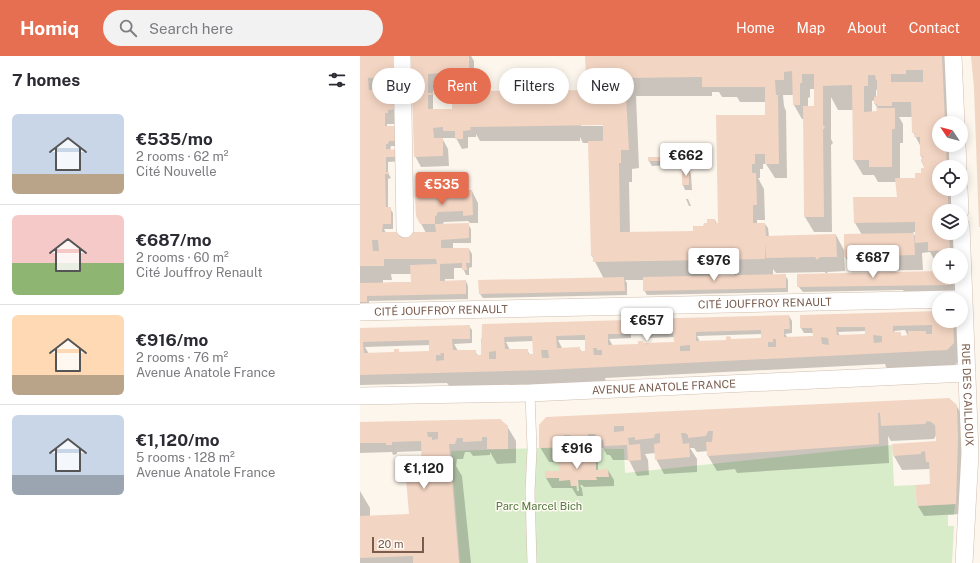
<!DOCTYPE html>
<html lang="en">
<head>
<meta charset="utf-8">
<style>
	:root { --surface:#fff; --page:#f2f2f3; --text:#2b2b33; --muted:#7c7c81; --line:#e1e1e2; --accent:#e76f51 }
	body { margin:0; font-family:"Public Sans",sans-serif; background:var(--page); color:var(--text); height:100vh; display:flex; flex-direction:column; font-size:15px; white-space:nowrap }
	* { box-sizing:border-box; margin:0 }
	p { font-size:13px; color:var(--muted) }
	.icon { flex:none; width:22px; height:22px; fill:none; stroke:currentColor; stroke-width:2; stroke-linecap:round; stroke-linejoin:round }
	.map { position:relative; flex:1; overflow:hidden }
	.sheet { display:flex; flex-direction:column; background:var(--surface); width:360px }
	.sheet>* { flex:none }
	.guide { position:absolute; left:12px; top:12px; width:380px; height:36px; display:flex; gap:8px }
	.needle { width:26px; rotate:305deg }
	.tools { position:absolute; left:572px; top:60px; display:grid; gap:8px }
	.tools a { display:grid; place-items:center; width:36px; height:36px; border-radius:50%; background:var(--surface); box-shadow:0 2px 10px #0003; font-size:20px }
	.scale { position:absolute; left:12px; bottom:10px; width:52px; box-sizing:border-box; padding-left:4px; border:2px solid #7a5c4d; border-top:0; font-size:11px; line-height:14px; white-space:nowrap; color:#7a5c4d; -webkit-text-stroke:3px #fffaf3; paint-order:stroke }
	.price { position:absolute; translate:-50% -34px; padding:0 9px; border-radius:4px; background:#fff; color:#222; font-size:13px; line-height:26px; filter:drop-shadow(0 1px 2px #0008) }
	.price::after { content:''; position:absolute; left:50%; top:24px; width:12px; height:9px; margin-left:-6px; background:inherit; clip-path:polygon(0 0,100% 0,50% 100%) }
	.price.on { background:var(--accent); color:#fff }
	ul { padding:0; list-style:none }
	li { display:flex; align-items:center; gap:12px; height:100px; padding:0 12px }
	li+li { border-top:1px solid var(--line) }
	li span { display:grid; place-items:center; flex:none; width:112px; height:80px; border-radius:6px; color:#555 }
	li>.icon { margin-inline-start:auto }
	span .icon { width:48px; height:48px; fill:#fffc; stroke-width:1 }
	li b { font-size:17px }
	h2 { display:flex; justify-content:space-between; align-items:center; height:48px; padding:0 12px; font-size:17px }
	.chip { padding:0 14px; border-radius:18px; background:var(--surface); box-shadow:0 2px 10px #0003; font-size:14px; line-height:36px }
	.chip.on { background:var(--accent); color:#fff }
	header { display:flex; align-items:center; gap:24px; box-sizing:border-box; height:56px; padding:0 20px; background:var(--accent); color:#fff }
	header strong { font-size:19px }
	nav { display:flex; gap:22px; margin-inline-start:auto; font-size:14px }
	.search { width:280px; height:36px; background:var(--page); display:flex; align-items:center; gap:10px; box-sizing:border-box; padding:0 14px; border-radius:22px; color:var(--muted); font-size:15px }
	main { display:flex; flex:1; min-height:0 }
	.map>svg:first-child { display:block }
</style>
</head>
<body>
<header>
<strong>Homiq</strong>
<div class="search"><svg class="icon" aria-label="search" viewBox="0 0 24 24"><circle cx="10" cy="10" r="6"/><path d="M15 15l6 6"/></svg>Search here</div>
<nav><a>Home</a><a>Map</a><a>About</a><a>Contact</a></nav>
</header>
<main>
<section class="sheet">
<h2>7 homes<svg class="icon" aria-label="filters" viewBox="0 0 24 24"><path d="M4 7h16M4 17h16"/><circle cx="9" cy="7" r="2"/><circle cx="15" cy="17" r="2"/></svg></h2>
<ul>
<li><span style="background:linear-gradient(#c9d6e8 75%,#b9a48a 0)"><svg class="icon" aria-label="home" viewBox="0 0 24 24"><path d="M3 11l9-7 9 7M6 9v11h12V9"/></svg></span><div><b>€535/mo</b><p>2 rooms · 62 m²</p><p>Cité Nouvelle</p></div></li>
<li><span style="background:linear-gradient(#f6c9c9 60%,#8fb573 0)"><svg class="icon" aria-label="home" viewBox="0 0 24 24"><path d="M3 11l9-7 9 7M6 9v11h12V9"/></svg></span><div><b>€687/mo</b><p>2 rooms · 60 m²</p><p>Cité Jouffroy Renault</p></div></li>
<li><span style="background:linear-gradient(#ffd9b3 75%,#b9a48a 0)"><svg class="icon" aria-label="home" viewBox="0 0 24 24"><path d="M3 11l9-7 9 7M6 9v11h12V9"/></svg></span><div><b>€916/mo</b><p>2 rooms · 76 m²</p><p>Avenue Anatole France</p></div></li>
<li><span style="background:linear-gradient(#c9d6e8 75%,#9aa5b1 0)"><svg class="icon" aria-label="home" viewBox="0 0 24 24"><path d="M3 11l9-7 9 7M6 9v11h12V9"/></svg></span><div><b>€1,120/mo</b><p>5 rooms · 128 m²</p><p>Avenue Anatole France</p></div></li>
</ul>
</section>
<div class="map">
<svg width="620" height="507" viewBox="0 0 620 507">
	<rect width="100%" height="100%" fill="#fdf6ec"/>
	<polygon fill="#d8ecc9" points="532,389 534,430 555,429 557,450 595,448 594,459 588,459 588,470 594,470 592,507 100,507 91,395 179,392 264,393 265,417"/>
	<g fill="#0003" fill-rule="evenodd">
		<path d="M0,0h41l7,68h-21v3l13,19h-9l-1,4 14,11 -16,1v11l3,5 -3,1v29h2l3,5v16h-9l2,4h40l-9,-17 55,-25 6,12v20h-8l-2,-2 -24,1 -2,3 26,-1 3,5v14h-18v6h16l3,5v13l-3,1v7h-3l-3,-7h-9v11h-9v3l21,-1 2,5v13l-99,2v6h-9zM31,218h20l1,8 -29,1v-3h9z"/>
		<path d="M52,0h59l3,5v22l-26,2 -1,-2h-3v7h-3l-3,-7h-5v27h20l7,-7 135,-12 -8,-16 -1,-19h358l6,11 2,56h-13v22h14l-2,22h-12v22h13l1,22h-14v22h15l1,22h-16v6h-4l-5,-9 -8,1 1,17 -69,1 -10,-16 1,16 -17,1 -2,2 -1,-2 -49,1 -3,-4v6h12l3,5v12l-141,3 -3,-5v-10h-19l2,3v12l-144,3 -3,-4 124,-15 -12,-23 -3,-113h-6l-3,-6v4h-100l-4,-7v3h-8v11l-6,1 -6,-11h-14l6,11 1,17 -28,1 -6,-11zM450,33h5v18h-7v-9l2,-1zM516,34h2v4l-2,5zM352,36h7l3,5h15l3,5h26v17l-47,105h-2l-2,-4 -21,12 -64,1 -1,-51h3v-13l7,-1 -3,-72h76zM423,39h11v10l8,14h2l1,98 9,15h18l-1,-87 2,-2 -2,-4v-42l7,13h16v50l9,15h11l4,7h19l1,16 -43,25 7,12 -17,17 -9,-17 -67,2 -1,-9 -3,-4h-8v-4h8l-1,-31 -6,-11h2v-9h3v-5h3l9,14h12l-1,-67 -2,-5zM515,44v4l3,5v3h-6v-11zM539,61h13l1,15 8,15v9l2,3 -1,3 3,7 -3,5 -6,5h-16v-36h3v-19zM221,68h27v2h-27zM553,176h3v6zM355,218h19v2h-19z"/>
		<polygon points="315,102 317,109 292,110 289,105"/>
		<polygon points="329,114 331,119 332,134 325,134 323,129"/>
		<polygon points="326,143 328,143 331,150 329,150"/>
		<polygon points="579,216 579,221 593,221 596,226 597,239 547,240 543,234 443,236 438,230"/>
		<path d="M579,256v9h19l4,37 -7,7 -68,4 -2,-5 -280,14 1,4 -156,5 -3,-4 -87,2v-56l109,-3 3,4v13l-18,1 4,7h17l3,5 4,-1 -1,-16 147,-18 3,5v12l-22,1 4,7 62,-3 -1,-6 -27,1 -3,-5 145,-17 3,5v12l-7,1 3,4 26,-1 -1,-4h-9l-3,-5v-12zM545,274l3,6 -6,1 -2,-4h-4l-2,-2zM506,275v4l-26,1 -2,-4zM402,278v5l-62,3 -3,-6zM198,284h28v12h-4l-3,-4h-17zM173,285l1,14h-4l-3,-5h-17l-4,-8zM70,289v7l-30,1 -2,-3 -3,3 -26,1 -4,-7z"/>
		<path d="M596,349l9,15 -4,94 -37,2 -6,-10 13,-21 -1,-16 -28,1 -8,-14 43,-15 -1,-6 -2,4 -43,2 -3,-5 1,27 -152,10 -2,-4 -18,2 -9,-15v-5l-11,1 -3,-4h-4l7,11v13l-33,2 -8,-15v-6l-11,1 3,6 1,15 -12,1 -8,-16h-16l-3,-5h-3l-4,-7 -7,1v3l-16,1 -2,-4h-6l1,10h22l3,4v8l10,-1 6,10v6l-30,1 -2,-2h-2l2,4 1,7h-6l-5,-8h-20l-6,-10v-6h14l-1,-10h-10l-9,-15v-21zM216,424h2l1,11h-2z"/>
		<polygon points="0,367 147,370 156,385 156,407 137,408 130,396 130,399 113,400 110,396 105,396 103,403 97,403 96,410 102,420 111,507 0,507 0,435 10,452 10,461 50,459 63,424 62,395 37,396 37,398 33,399 32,396 0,397"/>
	</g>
	<g fill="#f3d5c3" fill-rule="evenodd">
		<path d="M0,0h39l1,53 -12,1v3h-3v13h13v15h-9l-1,3h-2v5l15,1 1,7h-16v15h3v2h-4l1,33h5v17h-8l-1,8h54l-1,-8 34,-1v15l-28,2v8h28l1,15h-4l1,7h-5v-7l-22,1v17l26,-1v14l-99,2v6h-7v-19l51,-1 -1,-17 27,-1 -1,-5h-52v7h-24zM30,21l1,13h-22l-1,-12zM12,184h6l1,11h-6z"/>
		<path d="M51,0h58v18l-27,1v-2l-14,1v19h14v1l-14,1v14h24v-8l18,1v-11l124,-1v-3h7v-11h-15l-1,-20h357l3,67h-6v22h7l1,22h-8v22h9v22h-9v22h10l1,17 -22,1v-9l-13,1v-21l-61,1 -1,-26h44l-2,-19h20v-5h6v-5h3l-1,-6h-2v-3l2,-1v-2h-3v-19h-6l1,-4h-3l-1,-31h-19v4h-15v-2h-3v-7l3,-1v-3h14h-14v-13h-1l-1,-5h-7v11h-4v26l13,-1 -1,-3h19v21h-3v38h-23v-7h-16l-1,-75 -29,1v39l2,2 -2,3 1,87h-20l-1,-111h11v-32h-12v9h-2v22h-7l-1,-34 -8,1v8h-9l1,15h2l1,69h-14v-10h-10v10h-3v9h4l1,32h-4v18h12l1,13 70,-2 1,23h-17l-3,3 -2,-3 -49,1v-15l-1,16 -172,3v-6h-2l-3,-115h15v-16l-133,2 1,3 -8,1v8h-8v-8h-12v-4l-10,1 1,10h9v18l-29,1zM546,14h17v12h-32v-8h15zM342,21v10h63v28h-49l2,108h-3v-4h-8v4h-3l-1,3h-10v5l-73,1 -1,-69h2v-13h8l-4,-72z"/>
		<polygon points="611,0 620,0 620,171 619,171 614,32"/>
		<rect x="77" y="19" width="5" height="11"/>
		<rect x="288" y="101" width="27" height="4"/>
		<rect x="322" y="113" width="7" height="16"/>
		<polygon points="103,134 112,134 113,159 103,160 103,155 78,156 76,160 75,160 75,168 60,168 56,160 55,139 103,138"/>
		<polygon points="554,177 555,199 484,201 484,178"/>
		<polygon points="579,215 579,221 591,221 591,229 437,231 437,218"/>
		<polygon points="426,218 426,232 283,235 283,221"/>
		<polygon points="264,221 265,235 119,238 118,224"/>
		<path d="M579,255v10h14l1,22 -7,7 -402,20 -185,5v-47l110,-3v14h-18l1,11h23v5h5l1,-31 146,-4 1,14h-21v11l30,-1v-3h5v2l31,-1 -1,-10 -30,1v-14l146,-4 1,14h-6v8l29,-1 -1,-8h-12v-13zM572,269v9h-6v-3h-18v4l-7,1v-4h-8v-6zM476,271h29v7l-28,1zM401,274v8l-30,1v-2l-3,-1 -2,1v3l-30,1v-9zM225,279v16h-5v-4l-23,1 -1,-12zM513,279l9,1v6l-8,1zM172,280l1,18h-5v-5h-23l-1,-12zM461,281l7,1 1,7 -7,-1zM413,283h3v8h-8v-5h5zM69,284v11l-30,1v-3h-5v3l-30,1 -1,-11zM330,289v6h-10v-5zM233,292h4v2h5v5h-8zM181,294h7l1,8h-7zM136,295v8h-7v-7zM80,297h4v7l-8,1v-6h5z"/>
		<path d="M589,342l8,7 1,34 -2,65 -39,2 -2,-21 15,-1 -1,-22h-3l-1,-11 -4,1v2l-28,2 -1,-12 44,-3 -1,-16 -4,-3 -4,-1 -2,3 -44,2 -1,-13h-2l1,31 -172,12 -1,-14h6l1,-11h-5l-2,5 -18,2v-3l-3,-2h-4l2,11 6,-1 1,14 -35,3 -1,-16 6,-1v-10l-5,1 -1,4 -19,2v-3l-7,1 1,7 11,-1 1,16 -13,1 -1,-16 -23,1 -1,-6h-5l-3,-6h-7v3l-17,1 -1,-3h-6l1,12 -26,1v-23l7,-8zM254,370h10v5l-10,1z"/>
		<path d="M140,363l8,7v23h-21v-12h-5v4l-19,1v-4h-6l-2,6h-6l10,119h-46v-7l-53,2v-42l49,-2 -3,-35h16l-1,-38 -29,1v3h-6v-2h-26v-21zM67,376h11v7l-6,1v-3h-4z"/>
		<polygon points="198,402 236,402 236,414 248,413 249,421 236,421 237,424 217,424 217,430 211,430 210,424 199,425 199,422 185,422 185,415 199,415"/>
	</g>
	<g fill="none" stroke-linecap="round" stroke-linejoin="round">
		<defs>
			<polyline id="service" points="170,337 172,393 170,436 172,507"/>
			<g id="minor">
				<polyline points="42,0 45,173"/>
				<polyline points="593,0 596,67"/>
				<polyline points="597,89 598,111"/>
				<polyline points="599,133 600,155"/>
				<path id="s1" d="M601,170l9,227 -6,110"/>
				<path id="s2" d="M0,256l594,-13"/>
				<path id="s3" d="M0,340l170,-3 437,-20"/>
			</g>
		</defs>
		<use href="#service" stroke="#d1beb0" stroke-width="10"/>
		<use href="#minor" stroke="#d1beb0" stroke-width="18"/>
		<use href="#service" stroke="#fff" stroke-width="9"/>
		<use href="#minor" stroke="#fff" stroke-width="17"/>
	</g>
	<g text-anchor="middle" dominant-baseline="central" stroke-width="3" stroke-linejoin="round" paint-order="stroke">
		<g font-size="11" fill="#7a5c4d" stroke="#fffaf3">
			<text stroke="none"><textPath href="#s2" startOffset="405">CITÉ JOUFFROY RENAULT</textPath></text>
			<text stroke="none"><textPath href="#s2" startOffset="81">CITÉ JOUFFROY RENAULT</textPath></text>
			<text stroke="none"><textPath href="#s3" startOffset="304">AVENUE ANATOLE FRANCE</textPath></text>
			<text stroke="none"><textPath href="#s1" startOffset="169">RUE DES CAILLOUX</textPath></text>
		</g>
		<g font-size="11" fill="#537a41" stroke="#fffaf3">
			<text x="179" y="450">Parc Marcel Bich</text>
		</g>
	</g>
</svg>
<div class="tools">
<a><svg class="needle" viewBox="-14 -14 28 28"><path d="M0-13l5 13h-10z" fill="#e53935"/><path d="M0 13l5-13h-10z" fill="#7c7c81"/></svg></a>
<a><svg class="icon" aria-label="locate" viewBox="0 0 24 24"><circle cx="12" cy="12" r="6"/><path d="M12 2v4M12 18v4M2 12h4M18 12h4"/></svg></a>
<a><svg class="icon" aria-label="layers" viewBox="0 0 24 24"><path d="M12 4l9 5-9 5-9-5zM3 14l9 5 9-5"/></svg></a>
<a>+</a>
<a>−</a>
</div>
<div class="scale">20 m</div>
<b class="price" style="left:326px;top:121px">€662</b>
<b class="price on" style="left:82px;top:150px">€535</b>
<b class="price" style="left:513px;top:223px">€687</b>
<b class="price" style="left:354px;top:226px">€976</b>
<b class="price" style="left:287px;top:286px">€657</b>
<b class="price" style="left:217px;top:414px">€916</b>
<b class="price" style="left:64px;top:434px">€1,120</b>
<div class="guide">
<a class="chip">Buy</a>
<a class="chip on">Rent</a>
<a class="chip">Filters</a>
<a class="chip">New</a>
</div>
</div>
</main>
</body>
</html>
